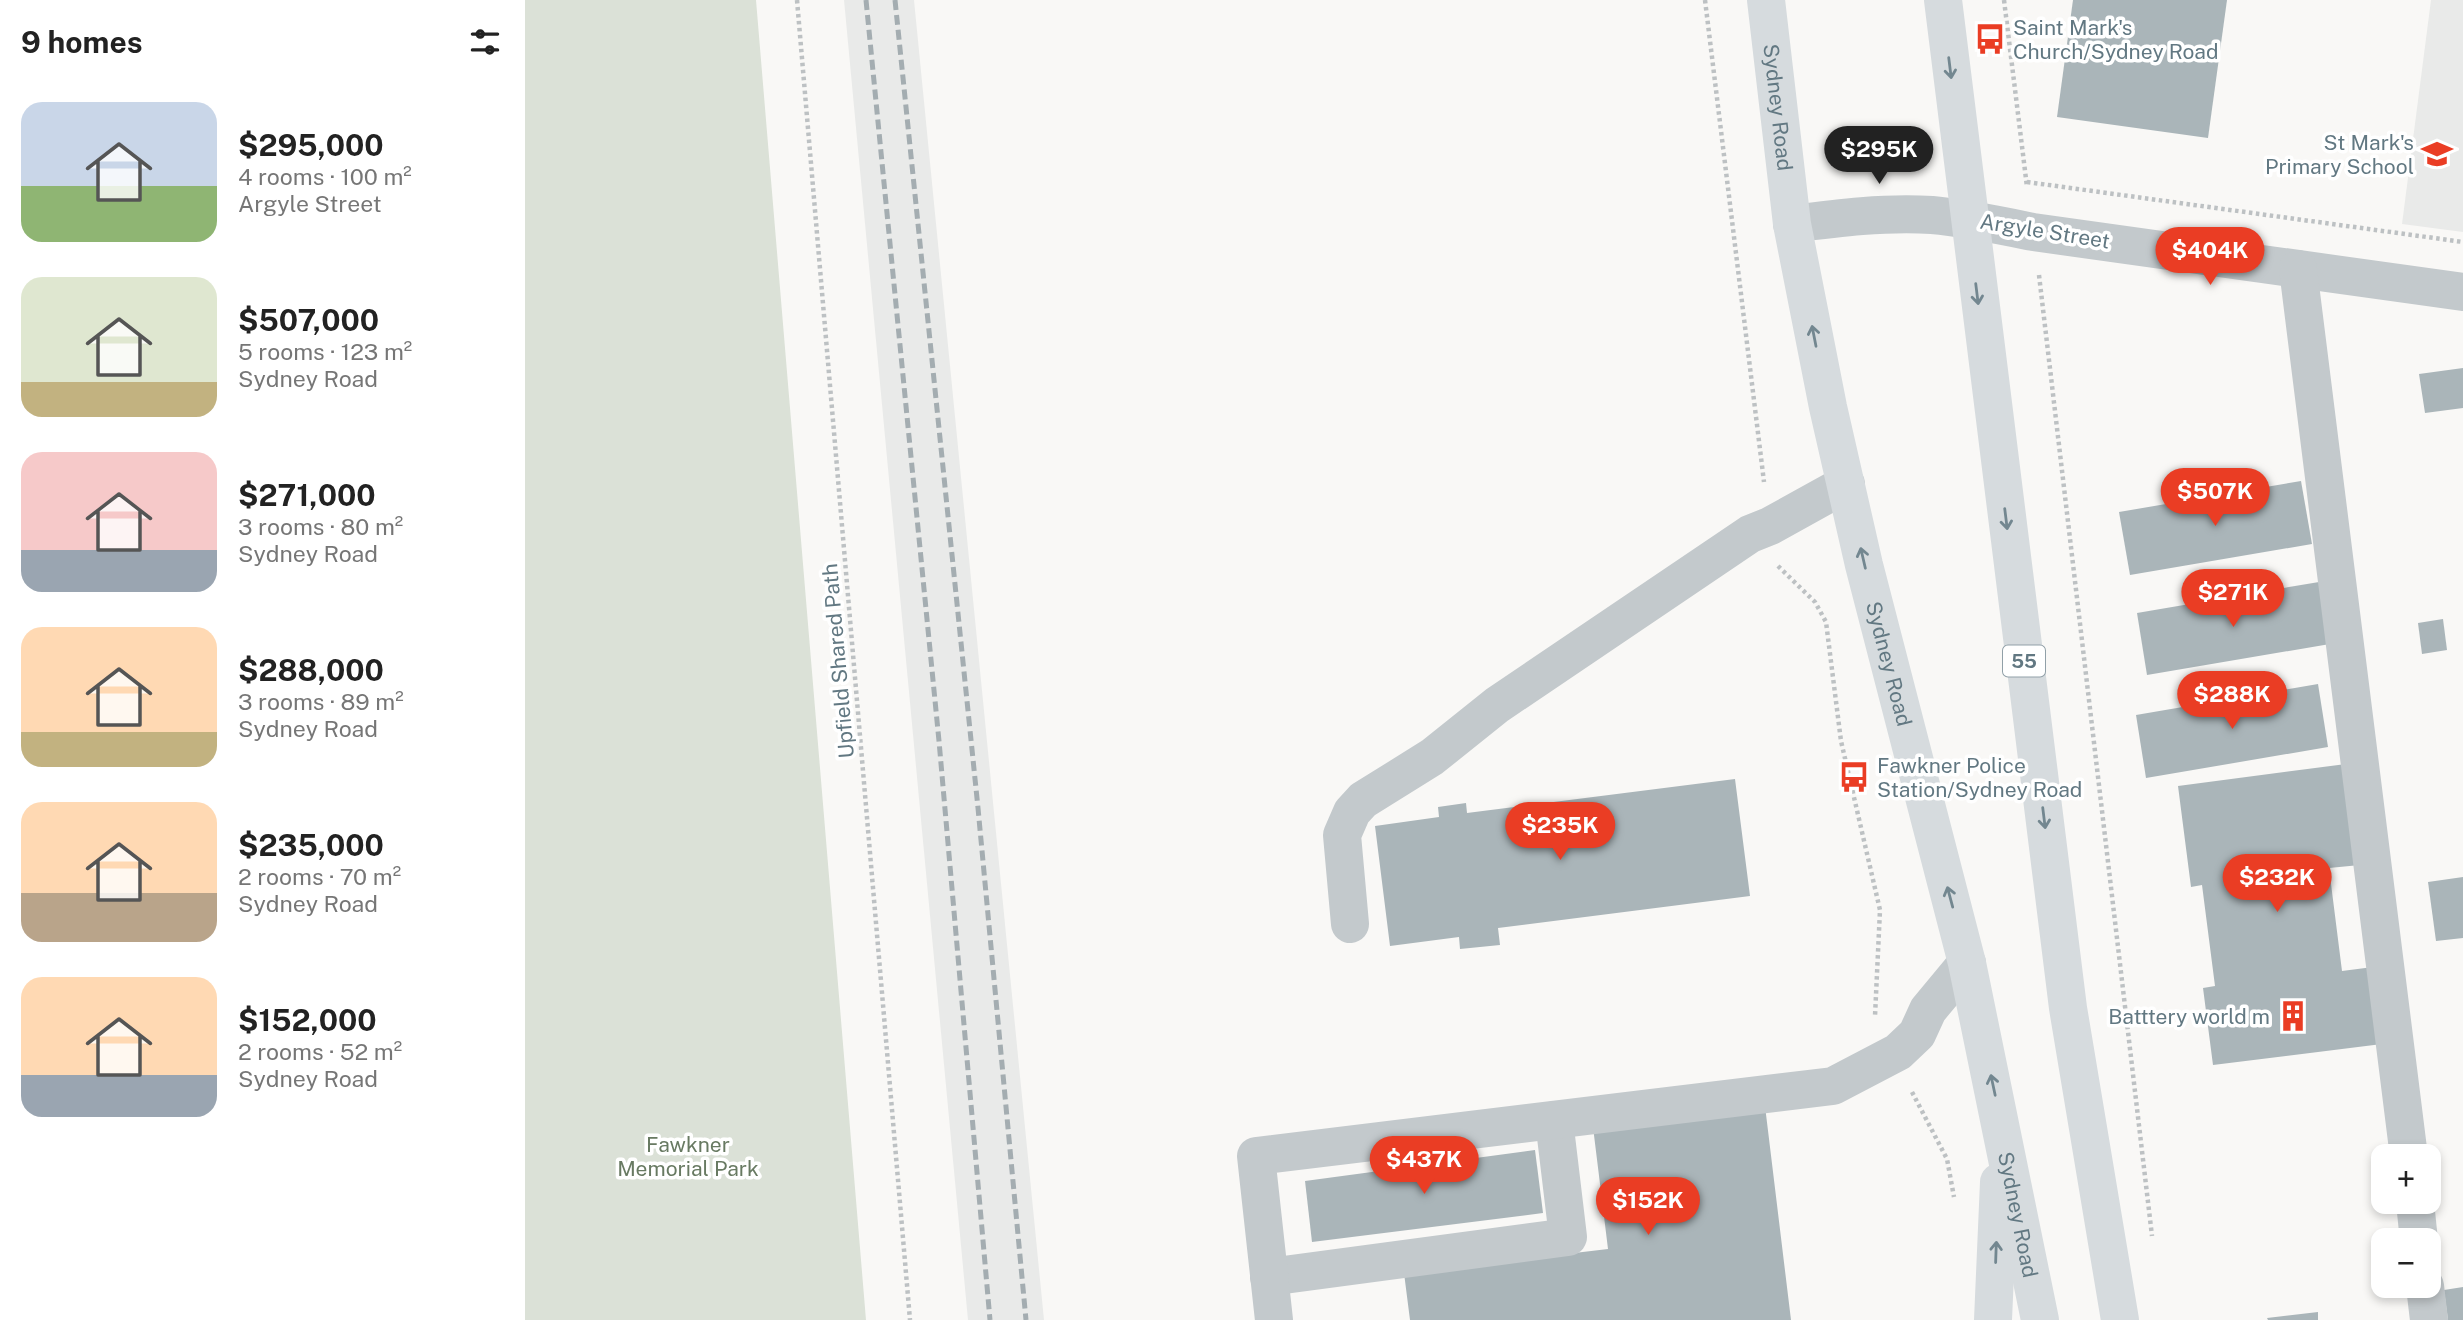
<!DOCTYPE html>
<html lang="en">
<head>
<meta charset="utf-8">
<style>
	:root { --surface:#fff; --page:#f2f2f2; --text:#222; --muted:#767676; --accent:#ea3d24 }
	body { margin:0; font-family:"Public Sans",sans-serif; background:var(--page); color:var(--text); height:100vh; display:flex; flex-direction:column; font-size:26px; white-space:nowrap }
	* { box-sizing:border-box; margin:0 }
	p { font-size:23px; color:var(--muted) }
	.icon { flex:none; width:38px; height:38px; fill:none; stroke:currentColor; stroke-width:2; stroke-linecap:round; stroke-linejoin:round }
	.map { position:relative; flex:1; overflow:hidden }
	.sheet { display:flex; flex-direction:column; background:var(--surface); width:525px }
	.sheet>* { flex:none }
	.tools { position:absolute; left:1846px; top:1144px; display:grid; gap:14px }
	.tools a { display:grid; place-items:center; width:70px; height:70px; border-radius:14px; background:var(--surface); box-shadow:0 4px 10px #0003; font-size:35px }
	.price { position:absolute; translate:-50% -60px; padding:0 16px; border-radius:24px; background:var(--accent); color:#fff; font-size:23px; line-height:46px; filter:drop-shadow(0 2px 4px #0008) }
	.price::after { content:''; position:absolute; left:50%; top:42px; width:21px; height:16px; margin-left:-10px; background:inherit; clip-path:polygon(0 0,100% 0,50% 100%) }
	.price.current { background:#222; color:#fff }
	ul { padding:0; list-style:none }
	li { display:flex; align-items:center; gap:21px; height:175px; padding:0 21px }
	li span { display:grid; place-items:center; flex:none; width:196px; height:140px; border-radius:21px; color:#555 }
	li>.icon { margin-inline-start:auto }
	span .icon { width:84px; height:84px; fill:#fffc; stroke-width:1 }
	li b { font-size:30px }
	h2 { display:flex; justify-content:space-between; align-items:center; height:84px; padding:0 21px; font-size:30px }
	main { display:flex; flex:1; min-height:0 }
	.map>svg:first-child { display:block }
</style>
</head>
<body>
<main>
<section class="sheet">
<h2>9 homes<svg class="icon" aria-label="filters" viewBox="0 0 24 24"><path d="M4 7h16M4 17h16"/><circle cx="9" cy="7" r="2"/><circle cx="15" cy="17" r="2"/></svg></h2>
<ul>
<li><span style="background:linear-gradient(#c9d6e8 60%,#8fb573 0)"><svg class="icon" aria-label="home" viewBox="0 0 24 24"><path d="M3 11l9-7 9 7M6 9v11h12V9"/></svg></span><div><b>$295,000</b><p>4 rooms · 100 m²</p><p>Argyle Street</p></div></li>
<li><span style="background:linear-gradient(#dfe7d0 75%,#c2b280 0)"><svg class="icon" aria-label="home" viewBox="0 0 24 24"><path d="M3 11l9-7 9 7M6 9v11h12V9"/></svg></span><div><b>$507,000</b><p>5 rooms · 123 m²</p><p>Sydney Road</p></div></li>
<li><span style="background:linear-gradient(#f6c9c9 70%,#9aa5b1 0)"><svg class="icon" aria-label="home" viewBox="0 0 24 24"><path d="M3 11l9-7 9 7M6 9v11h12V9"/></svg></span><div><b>$271,000</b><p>3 rooms · 80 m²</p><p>Sydney Road</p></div></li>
<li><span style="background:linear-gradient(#ffd9b3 75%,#c2b280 0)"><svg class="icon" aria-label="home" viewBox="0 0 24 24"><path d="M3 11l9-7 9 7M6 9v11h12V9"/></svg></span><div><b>$288,000</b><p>3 rooms · 89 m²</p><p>Sydney Road</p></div></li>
<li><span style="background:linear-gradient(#ffd9b3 65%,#b9a48a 0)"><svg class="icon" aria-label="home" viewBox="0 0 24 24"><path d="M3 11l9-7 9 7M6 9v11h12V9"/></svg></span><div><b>$235,000</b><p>2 rooms · 70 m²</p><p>Sydney Road</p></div></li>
<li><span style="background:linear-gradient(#ffd9b3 70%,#9aa5b1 0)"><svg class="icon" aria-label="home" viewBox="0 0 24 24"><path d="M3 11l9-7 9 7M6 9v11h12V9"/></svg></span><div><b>$152,000</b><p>2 rooms · 52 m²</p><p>Sydney Road</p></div></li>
</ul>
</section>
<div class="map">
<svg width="1938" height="1320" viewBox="0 0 1938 1320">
	<rect width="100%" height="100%" fill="#f9f8f6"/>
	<g fill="#e9eae9">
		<polygon points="319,0 389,0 519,1320 443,1320"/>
		<polygon points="1906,0 1938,0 1938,232 1877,224"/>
	</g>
	<polygon fill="#dbe1d7" points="0,0 231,0 341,1320 0,1320"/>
	<g fill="#aab5b9">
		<polygon points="1548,0 1702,0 1683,138 1532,117"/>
		<polygon points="1938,368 1938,408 1900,413 1894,374"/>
		<polygon points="1776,481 1787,544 1605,575 1594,512"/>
		<polygon points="1794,582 1805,644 1622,675 1612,613"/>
		<polygon points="1918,619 1922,650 1897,654 1893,623"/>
		<polygon points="1793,684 1803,747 1621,778 1611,715"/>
		<polygon points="1821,764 1835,865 1804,868 1817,971 1848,967 1857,1044 1688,1065 1678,988 1690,986 1677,885 1666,887 1653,786"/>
		<polygon points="1210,779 1225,896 973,928 975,945 935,949 934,937 865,946 850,826 914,817 913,807 941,803 942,813"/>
		<polygon points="1938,877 1938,938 1911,941 1903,882"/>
		<polygon points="1240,1106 1266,1320 885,1320 879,1273 1083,1249 1068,1127"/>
		<polygon points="1010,1150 1018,1213 787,1242 780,1181"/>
		<polygon points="1938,1287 1938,1320 1923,1320 1919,1290"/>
		<polygon points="1793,1312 1793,1320 1743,1320 1742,1318"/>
	</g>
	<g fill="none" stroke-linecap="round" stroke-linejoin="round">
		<g stroke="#bdc1c3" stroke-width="4.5" stroke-dasharray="3.5 3.5" stroke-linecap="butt">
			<polyline points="272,0 385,1320"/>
			<polyline points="1180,0 1239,482"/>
			<polyline points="1479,0 1502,187"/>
			<polyline points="1502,182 1938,242"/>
			<polyline points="1514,275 1627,1236"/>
			<polyline points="1253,566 1290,602 1301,622 1316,741 1355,910 1350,1016"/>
			<polyline points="1387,1092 1422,1159 1429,1197"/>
		</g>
		<g stroke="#c3c9cc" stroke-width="38">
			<path d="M1267,224c46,-6 93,-12 140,-9 34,3 67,10 101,17l430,60"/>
			<polyline points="1773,269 1884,1157"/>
			<polyline points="825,924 817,835 827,812 838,800 907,757 972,705 1225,534 1245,526 1321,484"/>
			<polyline points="1890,1202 1894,1241"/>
			<polyline points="744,1277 1043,1237 1029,1120"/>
			<polyline points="1900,1286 1904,1320"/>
			<polyline points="749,1320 731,1156 1308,1086 1373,1052 1392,1034 1403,1010 1442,963"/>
		</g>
		<g stroke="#d6dbde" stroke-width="38">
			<path id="s1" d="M1241,0l26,224 36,183 36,158 103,398 73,357"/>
			<polyline points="1418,0 1543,1008 1595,1320"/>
			<polyline points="1468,1320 1474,1182"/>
		</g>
		<g stroke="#a4adb1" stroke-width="5" stroke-dasharray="10 5" stroke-linecap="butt">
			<polyline points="341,0 414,741 465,1320"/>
			<polyline points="370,0 453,808 501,1320"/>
		</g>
	</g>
	<defs><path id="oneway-shaft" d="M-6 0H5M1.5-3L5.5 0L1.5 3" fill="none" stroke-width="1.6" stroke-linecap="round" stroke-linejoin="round" transform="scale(1.75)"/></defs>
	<g stroke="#738790">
		<use href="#oneway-shaft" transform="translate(1425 68) rotate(83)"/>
		<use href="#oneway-shaft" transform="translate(1452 294) rotate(83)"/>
		<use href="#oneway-shaft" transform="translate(1289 336) rotate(-101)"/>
		<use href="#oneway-shaft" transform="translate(1481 519) rotate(83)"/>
		<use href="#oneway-shaft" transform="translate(1338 558) rotate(-103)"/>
		<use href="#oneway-shaft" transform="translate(1519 818) rotate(83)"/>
		<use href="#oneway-shaft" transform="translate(1425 897) rotate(-105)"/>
		<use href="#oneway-shaft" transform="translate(1468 1085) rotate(-102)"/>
		<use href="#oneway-shaft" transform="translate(1471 1252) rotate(-88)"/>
	</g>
	<defs>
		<symbol id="bus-bare" viewBox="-9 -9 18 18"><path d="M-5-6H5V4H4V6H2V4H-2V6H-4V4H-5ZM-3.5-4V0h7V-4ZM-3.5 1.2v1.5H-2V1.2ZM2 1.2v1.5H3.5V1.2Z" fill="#ea3d24" stroke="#fff" stroke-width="2.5" paint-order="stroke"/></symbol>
		<symbol id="school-bare" viewBox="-9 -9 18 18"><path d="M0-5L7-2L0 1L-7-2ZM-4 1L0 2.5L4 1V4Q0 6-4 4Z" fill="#ea3d24" stroke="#fff" stroke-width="2.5" paint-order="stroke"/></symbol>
		<symbol id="building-bare" viewBox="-9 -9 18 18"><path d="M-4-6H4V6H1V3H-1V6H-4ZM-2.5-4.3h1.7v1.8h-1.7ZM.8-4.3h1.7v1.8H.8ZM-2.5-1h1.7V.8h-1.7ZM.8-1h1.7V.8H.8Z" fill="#ea3d24" stroke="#fff" stroke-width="2.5" paint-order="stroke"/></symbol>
	</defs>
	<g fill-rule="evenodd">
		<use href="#bus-bare" x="1443" y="17" width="44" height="44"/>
		<use href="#school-bare" x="1890" y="132" width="44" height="44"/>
		<use href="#bus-bare" x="1307" y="755" width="44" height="44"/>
		<use href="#building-bare" x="1746" y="994" width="44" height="44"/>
	</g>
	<g text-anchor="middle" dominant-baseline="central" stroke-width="7" stroke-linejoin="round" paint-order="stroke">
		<rect fill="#fff" stroke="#91a0a8" stroke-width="2" x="1478" y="645.5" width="42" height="31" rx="5"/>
		<g font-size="19" font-weight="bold" fill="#627882">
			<text x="1499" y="661">55</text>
		</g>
		<g font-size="21" fill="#627882" stroke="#fff" text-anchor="start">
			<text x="1488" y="27">Saint Mark's<tspan x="1488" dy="24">Church/Sydney Road</tspan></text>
			<text x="1889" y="142" text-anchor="end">St Mark's<tspan x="1889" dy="24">Primary School</tspan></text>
			<text x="1352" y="765">Fawkner Police<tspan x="1352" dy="24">Station/Sydney Road</tspan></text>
			<text x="1745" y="1016" text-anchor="end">Batttery world m</text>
		</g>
		<g font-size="21" fill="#627882" stroke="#fff">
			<text stroke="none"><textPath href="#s1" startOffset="108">Sydney Road</textPath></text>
			<text transform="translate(1520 231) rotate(9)">Argyle Street</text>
			<text transform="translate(313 661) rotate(-95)">Upfield Shared Path</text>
			<text stroke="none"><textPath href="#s1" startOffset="676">Sydney Road</textPath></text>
			<text stroke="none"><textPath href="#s1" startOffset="1242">Sydney Road</textPath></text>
		</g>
		<g font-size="21" fill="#687a62" stroke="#fff">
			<text x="163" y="1144">Fawkner<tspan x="163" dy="24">Memorial Park</tspan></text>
		</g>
	</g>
</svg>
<div class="tools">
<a>+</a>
<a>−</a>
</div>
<b class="price current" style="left:1354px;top:186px">$295K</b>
<b class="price" style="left:1685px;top:287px">$404K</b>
<b class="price" style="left:1690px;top:528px">$507K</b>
<b class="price" style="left:1708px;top:629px">$271K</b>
<b class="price" style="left:1707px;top:731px">$288K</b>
<b class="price" style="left:1035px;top:862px">$235K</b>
<b class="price" style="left:1752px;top:914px">$232K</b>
<b class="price" style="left:899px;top:1196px">$437K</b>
<b class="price" style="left:1123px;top:1237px">$152K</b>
</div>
</main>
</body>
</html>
